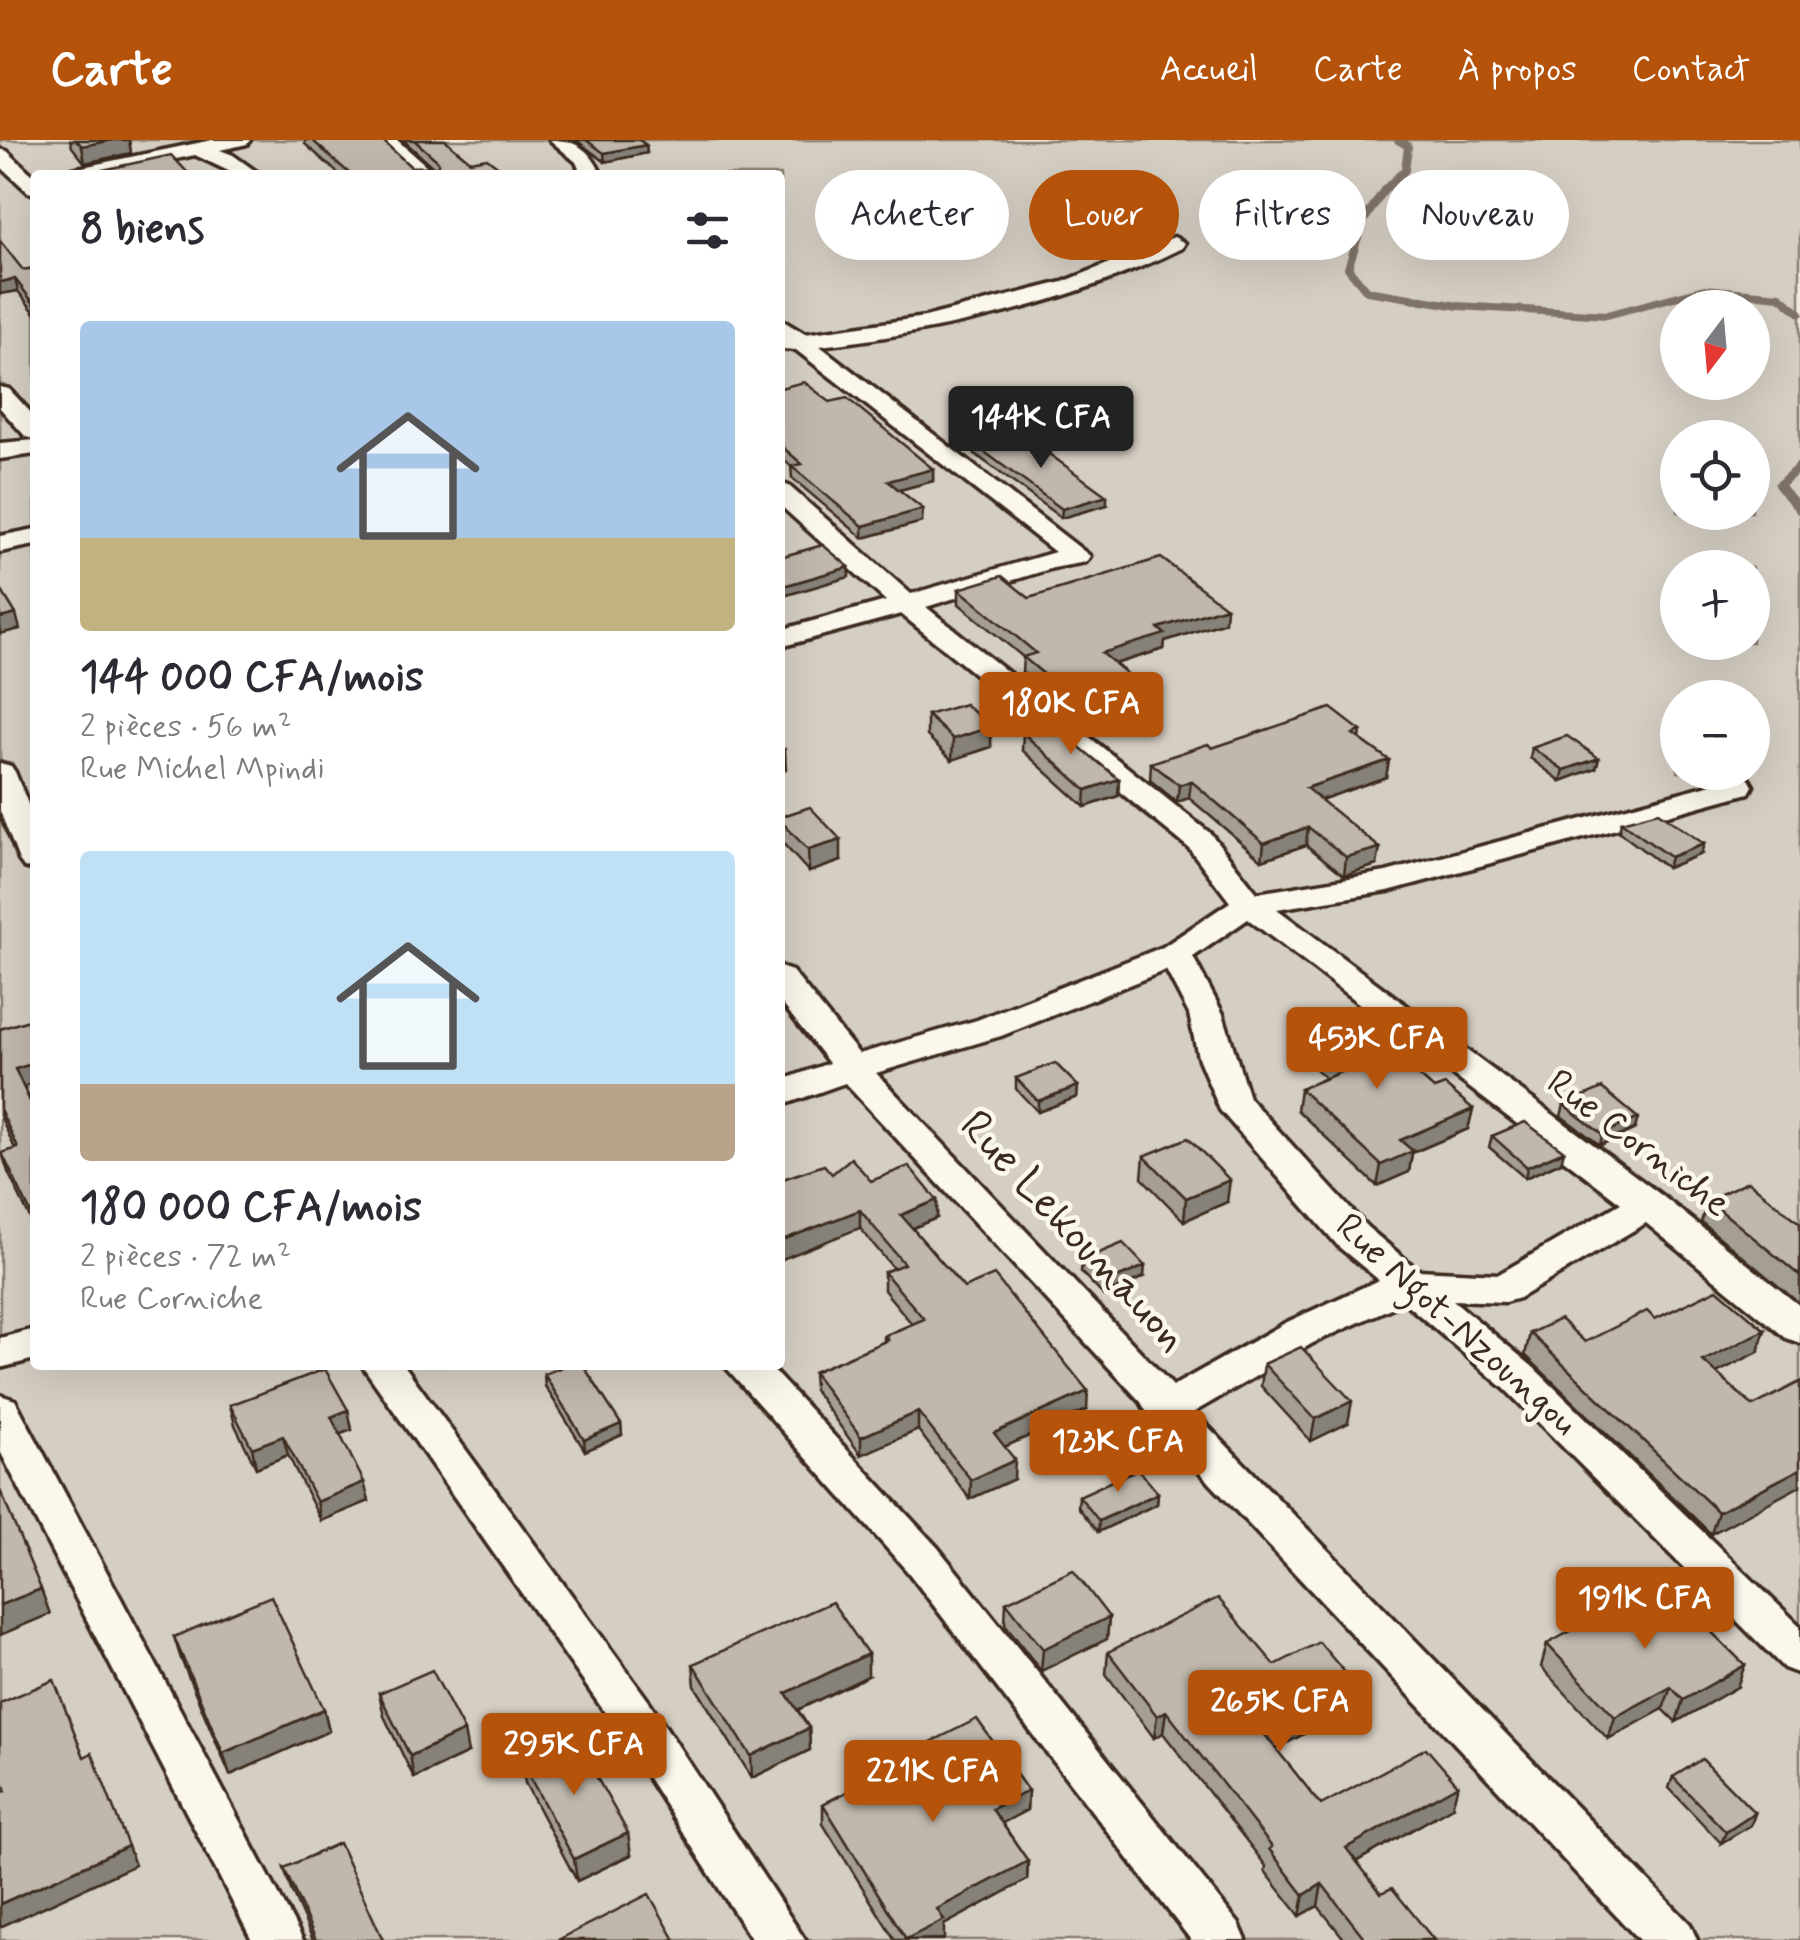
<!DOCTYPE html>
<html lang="fr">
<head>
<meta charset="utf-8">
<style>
	:root { --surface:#fff; --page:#f7f7f7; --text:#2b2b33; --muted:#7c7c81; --accent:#b45309 }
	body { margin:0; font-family:Mynerve,sans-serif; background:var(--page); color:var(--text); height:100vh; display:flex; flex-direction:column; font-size:38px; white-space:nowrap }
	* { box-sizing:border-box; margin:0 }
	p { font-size:32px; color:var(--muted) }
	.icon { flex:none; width:55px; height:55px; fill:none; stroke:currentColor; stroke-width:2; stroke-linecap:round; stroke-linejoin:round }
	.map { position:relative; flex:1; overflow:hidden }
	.sheet { position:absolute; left:30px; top:30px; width:755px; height:1200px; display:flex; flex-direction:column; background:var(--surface); border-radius:10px; box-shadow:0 10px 40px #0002 }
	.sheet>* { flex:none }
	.hud { position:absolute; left:815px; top:30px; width:835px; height:90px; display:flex; gap:20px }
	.needle { width:65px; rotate:196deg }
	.buttons { position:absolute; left:1660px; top:150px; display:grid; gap:20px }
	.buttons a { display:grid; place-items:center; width:110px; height:110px; border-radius:50%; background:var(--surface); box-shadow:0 10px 40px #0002; font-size:50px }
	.price { position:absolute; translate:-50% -85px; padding:0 22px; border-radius:10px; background:var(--accent); color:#fff; font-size:32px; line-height:65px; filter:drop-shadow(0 2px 5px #0008) }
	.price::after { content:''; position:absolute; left:50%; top:60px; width:30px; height:22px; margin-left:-15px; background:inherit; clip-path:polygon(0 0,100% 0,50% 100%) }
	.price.current { background:#222; color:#fff }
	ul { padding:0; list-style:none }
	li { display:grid; align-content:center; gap:20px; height:530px; padding:0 50px }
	li span { display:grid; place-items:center; height:310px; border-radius:10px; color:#555 }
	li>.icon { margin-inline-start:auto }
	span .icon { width:180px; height:180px; fill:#fffc; stroke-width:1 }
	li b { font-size:42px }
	h2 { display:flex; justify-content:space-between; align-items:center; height:120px; padding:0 50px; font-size:42px }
	.tag { padding:0 35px; border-radius:45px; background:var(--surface); box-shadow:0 10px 40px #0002; font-size:35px; line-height:90px }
	.tag.current { background:var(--accent); color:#fff }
	header { display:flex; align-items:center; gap:60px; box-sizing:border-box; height:140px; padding:0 50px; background:var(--accent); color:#fff }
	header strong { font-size:48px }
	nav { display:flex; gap:55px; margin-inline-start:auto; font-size:35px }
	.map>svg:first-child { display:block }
</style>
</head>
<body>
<header>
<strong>Carte</strong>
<nav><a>Accueil</a><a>Carte</a><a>À propos</a><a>Contact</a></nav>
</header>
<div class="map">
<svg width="1800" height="1800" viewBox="0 0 1800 1800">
	<rect width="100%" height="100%" fill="#f0ebe0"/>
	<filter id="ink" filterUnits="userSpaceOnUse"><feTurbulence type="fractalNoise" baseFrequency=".01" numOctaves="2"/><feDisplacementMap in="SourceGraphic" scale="20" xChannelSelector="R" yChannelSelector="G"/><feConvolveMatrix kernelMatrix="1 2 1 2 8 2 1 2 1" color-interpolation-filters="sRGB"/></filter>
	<g filter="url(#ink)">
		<path fill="#d5cec3" stroke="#887c70" stroke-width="2.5" fill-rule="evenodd" d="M0,0h1800v1800h-1800zM35,35h745v1190h-745zM1678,168h74v74h-74zM1678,298h74v74h-74zM1678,428h74v74h-74zM1678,558h74v74h-74z"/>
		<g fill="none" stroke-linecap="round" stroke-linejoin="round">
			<polyline stroke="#7f7367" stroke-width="8" points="1398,0 1408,6 1405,30 1384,50 1363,82 1348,128 1367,151 1459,166 1607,175 1705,149 1780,156 1800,173"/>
			<polyline stroke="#7f7367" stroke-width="9" points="1800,326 1779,345 1800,370"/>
			<defs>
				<g id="minor">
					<polygon points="212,0 250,0 247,4 220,10 233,15 261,35 237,35 195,15 102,35 63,35 73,29"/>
					<polygon points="375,0 397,0 437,35 415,35"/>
					<path d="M550,0c28,0 40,10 52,35h-20l-6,-13z"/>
					<polygon points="0,9 7,11 35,37 35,54 28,52 0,26"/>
					<path d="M1174,97l11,6 -3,5c-114,56 -237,83 -362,98l270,210 -4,6 -33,6 -127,39 285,227 46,59 129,-21 352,-95 11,2 4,7 -4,7 -361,98 -111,18 384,286 139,111v37l-14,-5 -140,-115 -127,75 -14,4 -52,-2 80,67 267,259v48l-16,-6 -279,-279 -101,-87 -91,41 -119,69 496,512 7,16h-58l-488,-520 -10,-18 -296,-319 -65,23v-25l49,-18 -49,-62v-34l12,4 67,83 118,-34 186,-73 67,-45 -41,-54 -288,-234 -121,33v-17l106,-29 -106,-96v-22l9,3 122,108 144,-42 -259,-202 -13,-1 -3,-30 25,15 120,-17 138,-35zM1248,779l373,284 -122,71 -81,-4 -51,-43 -118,-129 -26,-84 -30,-57zM1166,830l23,44 9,43 22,53 119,137 40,33 -94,43 -112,63 -297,-313 125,-37z"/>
					<polygon points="0,247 9,249 35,277 35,299 26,297 0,268"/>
					<polygon points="35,300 35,314 0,319 0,303"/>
					<polygon points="35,389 35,405 0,412 0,396"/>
					<polygon points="0,623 11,626 15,632 35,681 35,730 24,727 19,720 0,671"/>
					<polygon points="35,1189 35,1219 0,1228 0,1198"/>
					<polygon points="362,1225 404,1225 650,1563 805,1800 752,1800 618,1591"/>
					<polygon points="724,1225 768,1225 938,1408 1239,1784 1246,1800 1191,1800 908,1432"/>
					<polygon points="0,1255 15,1260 303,1800 252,1800 0,1311"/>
				</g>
			</defs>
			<use href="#minor" stroke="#3b2a1e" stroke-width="7"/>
			<use href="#minor" fill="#fbf7ec" fill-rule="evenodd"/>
		</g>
		<g fill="#a59e95" stroke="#3b2a1e" stroke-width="2.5">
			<polygon points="70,0 129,0 131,13 85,23 72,7"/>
			<polygon points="305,0 381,0 411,27 433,27 403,0 445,0 470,21 509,35 340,35 305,4"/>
			<polygon points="576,0 639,0 646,5 647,13 605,22"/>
			<polygon points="35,128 35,173 18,151 0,154 23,130"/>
			<polygon points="780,248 830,262 933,329 933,341 899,350 922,382 863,398 792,338 791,326 780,317"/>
			<polygon points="975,305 1107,365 1061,378 975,314"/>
			<polygon points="959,449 1029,458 1225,482 1165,501 1164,509 1115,524 1135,556 1124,560 1131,582 1096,594 1022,532 1023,517 959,464"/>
			<polygon points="927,575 991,587 991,607 952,620 927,596"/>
			<polygon points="1361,591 1360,599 1389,620 1386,637 1320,660 1377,725 1344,735 1306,705 1262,720 1189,658 1177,662 1150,640 1151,623 1212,608"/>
			<polygon points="1023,593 1119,639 1118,656 1085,667 1022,610"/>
			<polygon points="1532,608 1599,618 1596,628 1561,641 1530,618"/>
			<polygon points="780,677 841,721 809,732 780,700"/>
			<polygon points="1621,682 1701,714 1667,728 1619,692"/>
			<polygon points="0,889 35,972 35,1089 8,1032 2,1013 15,1009 0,975"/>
			<polygon points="1305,896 1434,949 1473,969 1468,989 1412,1013 1409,1032 1377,1046 1297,970 1300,949 1325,938 1302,916"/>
			<polygon points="1016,938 1078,946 1077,957 1038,972 1016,949"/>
			<polygon points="1564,965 1635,989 1600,1005 1561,976"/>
			<polygon points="1492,996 1561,1022 1525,1038 1489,1007"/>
			<polygon points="1144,1016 1227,1062 1184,1081 1142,1038"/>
			<polygon points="832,1034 871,1041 937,1060 937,1078 912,1088 964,1148 1087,1270 1004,1307 1014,1339 970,1359 918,1290 861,1315 814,1250 813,1232 884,1202 884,1196 912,1184 884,1150 884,1132 893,1128 860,1088"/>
			<polygon points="1708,1060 1800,1083 1800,1164 1701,1082"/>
			<polygon points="1082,1120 1144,1137 1103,1155 1081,1132"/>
			<polygon points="1655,1179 1758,1212 1716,1233 1753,1266 1800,1242 1711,1394 1525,1215 1530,1193 1585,1202"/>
			<polygon points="1264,1224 1348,1283 1311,1301 1261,1246"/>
			<polygon points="544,1234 621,1284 622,1295 585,1311 545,1246"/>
			<polygon points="230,1265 348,1270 352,1290 340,1294 369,1361 321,1381 288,1315 256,1328 235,1285"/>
			<polygon points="1158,1353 1157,1364 1098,1392 1078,1367 1079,1356"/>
			<polygon points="1006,1462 1109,1477 1107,1499 1041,1531 1005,1484"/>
			<polygon points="174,1497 324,1569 329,1591 230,1635 181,1519"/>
			<polygon points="1547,1504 1737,1547 1676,1582 1663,1569 1608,1599 1541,1527"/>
			<polygon points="1108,1512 1275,1525 1356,1546 1352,1568 1276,1609 1321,1665 1452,1667 1356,1722 1381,1753 1434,1800 1345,1800 1318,1766 1300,1776 1265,1731 1266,1726 1163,1593 1154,1598 1106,1534"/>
			<polygon points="693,1524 868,1536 798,1570 809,1588 810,1610 752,1638 695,1546"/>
			<polygon points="379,1553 468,1613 414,1638 384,1576"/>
			<polygon points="895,1620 1028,1651 1027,1670 1002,1683 1028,1721 1027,1740 944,1785 943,1800 895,1800 823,1684 823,1664 895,1628"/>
			<polygon points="521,1621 631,1715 577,1741 525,1643"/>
			<polygon points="1673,1637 1755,1673 1751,1685 1721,1703 1669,1648"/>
			<polygon points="284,1728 383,1800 313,1800 291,1750"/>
		</g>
		<g fill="#868179" stroke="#3b2a1e" stroke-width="2.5">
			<polygon points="113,0 129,0 131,13 85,23 82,6"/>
			<polygon points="646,5 647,13 605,22 604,13"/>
			<polygon points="15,139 18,151 0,154 0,142"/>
			<polygon points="933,329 933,341 888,353 888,341"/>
			<polygon points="1107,356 1107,365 1061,378 1062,369"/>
			<polygon points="923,369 922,382 863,398 863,386"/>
			<polygon points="849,427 849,437 780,457 780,447"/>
			<polygon points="1226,467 1225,482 1165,501 1164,509 1101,528 1102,513 1158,488"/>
			<polygon points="16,474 20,489 0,494 0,478"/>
			<polygon points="1136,541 1135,556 1110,564 1110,549"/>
			<polygon points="1132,567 1131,582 1096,594 1097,578"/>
			<polygon points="991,587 991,607 952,620 953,599"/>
			<polygon points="785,609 786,629 780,631 780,611"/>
			<polygon points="1599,618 1596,628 1561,641 1564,630"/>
			<polygon points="1389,620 1386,637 1303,666 1306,648"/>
			<polygon points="1119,639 1118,656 1085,667 1086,650"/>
			<polygon points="1191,641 1189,658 1177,662 1179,645"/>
			<polygon points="1308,687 1306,705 1262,720 1264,703"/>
			<polygon points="841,700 841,721 809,732 808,710"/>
			<polygon points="1704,704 1701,714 1667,728 1670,717"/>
			<polygon points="1380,708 1377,725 1344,735 1346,717"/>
			<polygon points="35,923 35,943 20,948 15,929"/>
			<polygon points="1078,946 1077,957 1038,972 1038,961"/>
			<polygon points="1473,969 1468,989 1412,1013 1409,1032 1377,1046 1381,1025 1400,1000"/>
			<polygon points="1638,978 1635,989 1600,1005 1602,994"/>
			<polygon points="1564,1011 1561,1022 1525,1038 1527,1027"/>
			<polygon points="1230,1040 1227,1062 1184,1081 1186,1058"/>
			<polygon points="937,1060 937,1078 901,1093 901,1075"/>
			<polygon points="860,1070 860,1088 780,1120 780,1101"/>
			<polygon points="1145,1126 1144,1137 1103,1155 1103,1144"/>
			<polygon points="1765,1190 1758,1212 1696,1243 1703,1221"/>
			<polygon points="1088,1251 1087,1270 993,1312 994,1293"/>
			<polygon points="1352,1261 1348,1283 1311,1301 1315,1279"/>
			<polygon points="348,1270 352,1290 335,1296 331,1277"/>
			<polygon points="918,1272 918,1290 861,1315 861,1297"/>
			<polygon points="621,1284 622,1295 585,1311 584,1300"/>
			<polygon points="283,1296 288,1315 256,1328 252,1308"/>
			<polygon points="1015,1320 1014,1339 970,1359 971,1340"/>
			<polygon points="1800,1329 1800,1346 1711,1394 1718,1372"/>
			<polygon points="364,1342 369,1361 321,1381 317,1362"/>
			<polygon points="1158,1353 1157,1364 1098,1392 1099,1381"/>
			<polygon points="41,1449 50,1474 0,1495 0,1465"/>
			<polygon points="1109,1477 1107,1499 1041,1531 1043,1509"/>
			<polygon points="868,1514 868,1536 787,1575 786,1553"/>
			<polygon points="1745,1525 1737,1547 1676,1582 1683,1560"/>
			<polygon points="1356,1546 1352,1568 1261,1617 1265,1595"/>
			<polygon points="1671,1547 1663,1569 1608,1599 1615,1577"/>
			<polygon points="324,1569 329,1591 230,1635 223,1613"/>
			<polygon points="1166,1571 1163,1593 1154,1598 1157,1576"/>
			<polygon points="809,1588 810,1610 752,1638 751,1616"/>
			<polygon points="464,1591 468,1613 414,1638 410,1616"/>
			<polygon points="1458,1645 1452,1667 1341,1730 1346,1708"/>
			<polygon points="1028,1651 1027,1670 991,1689 992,1669"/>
			<polygon points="1755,1673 1751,1685 1721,1703 1726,1692"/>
			<polygon points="628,1693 631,1715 577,1741 574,1719"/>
			<polygon points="128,1706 135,1725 0,1787 0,1764"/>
			<polygon points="1028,1721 1027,1740 944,1785 944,1799 906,1800 937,1769"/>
			<polygon points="1322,1744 1318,1766 1300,1776 1304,1755"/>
		</g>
		<g fill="#c0b8ad" stroke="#3b2a1e" stroke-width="2.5">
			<polygon points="76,0 113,0 82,6"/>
			<polygon points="312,0 382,0 411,27 438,27 438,21 414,0 445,0 470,21 487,18 509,35 351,35"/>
			<polygon points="586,0 639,0 646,5 604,13"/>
			<polygon points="171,15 190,35 102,35 98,31"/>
			<polygon points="0,101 23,130 35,128 35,165 15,139 0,142"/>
			<polygon points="804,242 830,262 847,258 933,329 888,341 923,369 863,386 791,326 802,324 780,305 780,248"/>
			<polygon points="1020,293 1107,356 1062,369 975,305"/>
			<polygon points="823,405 849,427 780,447 780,417"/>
			<polygon points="1161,418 1226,467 1158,488 1165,494 1102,513 1136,541 1110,549 1132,567 1097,578 1023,517 1036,513 959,449 1002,436 1029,458"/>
			<polygon points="0,448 16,474 0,478"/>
			<polygon points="965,564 991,587 953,599 927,575"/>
			<polygon points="1331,568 1361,591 1353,594 1389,620 1306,648 1380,708 1346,717 1308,687 1264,703 1191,641 1179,645 1151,623 1208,604 1212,608"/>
			<polygon points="1051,584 1119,639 1086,650 1023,593"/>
			<polygon points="1567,596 1599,618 1564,630 1532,608"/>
			<polygon points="810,667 841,700 808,710 780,680 780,677"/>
			<polygon points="1658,672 1704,704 1670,717 1621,682"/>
			<polygon points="1353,877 1434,949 1445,945 1473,969 1400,1000 1413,1011 1381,1025 1300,949 1343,931 1305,896"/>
			<polygon points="35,878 35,923 15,929 35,972 35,1082 2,1013 18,1008 0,969 0,889"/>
			<polygon points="1055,923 1078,946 1038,961 1016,938"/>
			<polygon points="1602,948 1638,978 1602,994 1564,965"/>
			<polygon points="1525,982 1564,1011 1527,1027 1492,996"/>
			<polygon points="1188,998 1230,1040 1186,1058 1144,1016"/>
			<polygon points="851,1018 871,1041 909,1026 937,1060 901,1075 964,1148 994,1135 1088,1251 994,1293 1015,1320 971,1340 918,1272 861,1297 813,1232 888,1200 884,1196 924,1179 884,1132 904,1124 860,1070 780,1101 780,1040 824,1025 832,1034"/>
			<polygon points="1748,1041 1800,1083 1800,1136 1708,1060"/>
			<polygon points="1123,1103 1145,1126 1103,1144 1082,1120"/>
			<polygon points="1717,1149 1765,1190 1703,1221 1753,1266 1800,1242 1800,1329 1718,1372 1530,1193 1560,1179 1585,1202 1647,1171 1655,1179"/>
			<polygon points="1301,1207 1352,1261 1315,1279 1264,1224"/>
			<polygon points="567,1225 583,1225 621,1284 584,1300 544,1234"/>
			<polygon points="325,1229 348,1270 331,1277 364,1342 317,1362 283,1296 252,1308 230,1265"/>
			<polygon points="1138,1329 1158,1353 1099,1381 1079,1356"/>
			<polygon points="0,1350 41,1449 0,1465"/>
			<polygon points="1073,1430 1109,1477 1043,1509 1006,1462"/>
			<polygon points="1661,1442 1745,1525 1683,1560 1671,1547 1615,1577 1547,1504"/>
			<polygon points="271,1456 324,1569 223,1613 174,1497"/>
			<polygon points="1218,1458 1275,1525 1319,1502 1356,1546 1265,1595 1321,1665 1426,1608 1458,1645 1346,1708 1381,1753 1392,1748 1434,1800 1366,1800 1322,1744 1304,1755 1269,1709 1272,1707 1166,1571 1157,1576 1108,1512"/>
			<polygon points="832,1462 868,1514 786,1553 809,1588 751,1616 693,1524"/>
			<polygon points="432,1530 464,1591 410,1616 379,1553"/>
			<polygon points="54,1540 84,1617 92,1613 128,1706 0,1764 0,1653 6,1651 0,1635 0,1563"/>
			<polygon points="977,1579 1028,1651 992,1669 1028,1721 937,1769 944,1780 906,1799 823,1664 899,1626 895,1620"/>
			<polygon points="574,1597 628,1693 574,1719 521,1621"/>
			<polygon points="1702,1619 1755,1673 1726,1692 1673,1637"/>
			<polygon points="339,1703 383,1800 316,1800 284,1728"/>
			<polygon points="649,1754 675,1800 558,1800"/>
		</g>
	</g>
	<g text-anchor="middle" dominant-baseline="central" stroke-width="9" stroke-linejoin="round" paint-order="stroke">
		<g font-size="38" fill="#3b2a1e" stroke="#fbf7ec">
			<text transform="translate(1638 1004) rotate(37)">Rue Corniche</text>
			<text transform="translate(1456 1185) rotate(42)">Rue Ngot-Nzoungou</text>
		</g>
		<g font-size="45" fill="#3b2a1e" stroke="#fbf7ec">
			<text transform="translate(1073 1092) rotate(47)">Rue Lekounauon</text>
		</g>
	</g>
</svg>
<div class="buttons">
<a><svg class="needle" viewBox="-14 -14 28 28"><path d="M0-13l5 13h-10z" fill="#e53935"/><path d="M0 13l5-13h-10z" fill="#7c7c81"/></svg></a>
<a><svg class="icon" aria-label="locate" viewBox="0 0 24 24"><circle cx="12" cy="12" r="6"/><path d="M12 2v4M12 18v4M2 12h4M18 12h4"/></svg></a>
<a>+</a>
<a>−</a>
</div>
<b class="price current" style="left:1041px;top:331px">144K CFA</b>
<b class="price" style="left:1071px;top:617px">180K CFA</b>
<b class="price" style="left:1377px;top:952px">453K CFA</b>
<b class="price" style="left:1118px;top:1355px">123K CFA</b>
<b class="price" style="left:1645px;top:1512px">191K CFA</b>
<b class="price" style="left:1280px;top:1615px">265K CFA</b>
<b class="price" style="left:574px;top:1658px">295K CFA</b>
<b class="price" style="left:933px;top:1685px">221K CFA</b>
<div class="hud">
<a class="tag">Acheter</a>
<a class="tag current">Louer</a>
<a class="tag">Filtres</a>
<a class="tag">Nouveau</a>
</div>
<section class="sheet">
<h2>8 biens<svg class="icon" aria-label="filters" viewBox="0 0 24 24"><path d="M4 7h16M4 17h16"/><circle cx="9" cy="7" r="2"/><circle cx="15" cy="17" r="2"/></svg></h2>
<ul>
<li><span style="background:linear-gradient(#a9c7e8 70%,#c2b280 0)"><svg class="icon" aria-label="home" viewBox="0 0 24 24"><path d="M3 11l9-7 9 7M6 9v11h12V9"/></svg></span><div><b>144 000 CFA/mois</b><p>2 pièces · 56 m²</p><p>Rue Michel Mpindi</p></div></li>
<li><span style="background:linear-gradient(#bfe0f5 75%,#b9a48a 0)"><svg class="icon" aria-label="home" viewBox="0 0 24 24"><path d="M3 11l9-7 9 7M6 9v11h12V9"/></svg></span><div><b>180 000 CFA/mois</b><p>2 pièces · 72 m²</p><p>Rue Corniche</p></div></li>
</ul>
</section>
</div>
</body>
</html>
